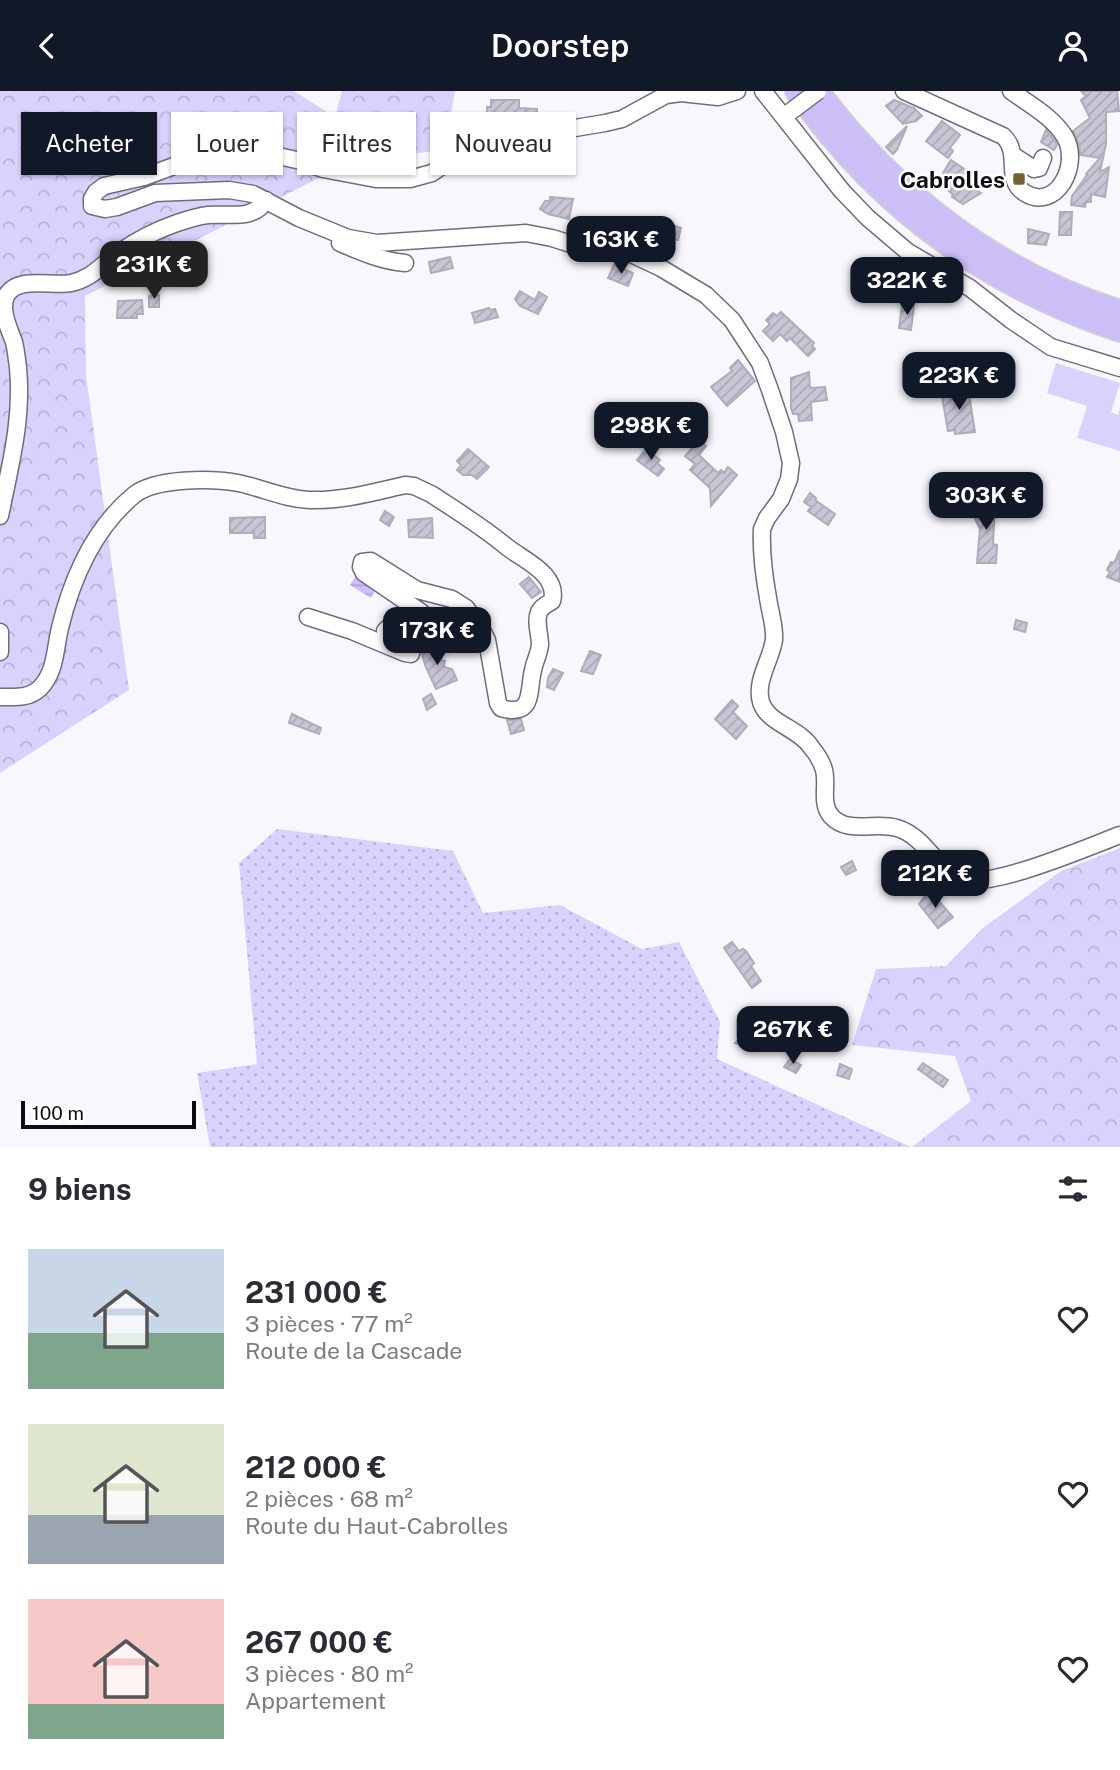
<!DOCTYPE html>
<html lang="fr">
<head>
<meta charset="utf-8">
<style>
	:root { --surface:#fff; --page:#f2f2f3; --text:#2b2b33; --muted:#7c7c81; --accent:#111827 }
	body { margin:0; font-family:"Public Sans",sans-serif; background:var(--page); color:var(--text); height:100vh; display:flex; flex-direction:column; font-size:26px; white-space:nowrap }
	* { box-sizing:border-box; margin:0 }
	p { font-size:23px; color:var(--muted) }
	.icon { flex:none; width:38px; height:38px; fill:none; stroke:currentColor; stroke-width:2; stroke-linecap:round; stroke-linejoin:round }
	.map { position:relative; height:1056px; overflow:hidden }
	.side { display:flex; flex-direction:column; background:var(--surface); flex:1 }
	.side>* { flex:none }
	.top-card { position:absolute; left:21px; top:21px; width:700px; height:63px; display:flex; gap:14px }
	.scale { position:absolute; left:21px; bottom:18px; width:175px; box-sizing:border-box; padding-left:7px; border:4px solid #0d0c11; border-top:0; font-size:19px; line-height:24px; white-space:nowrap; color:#0d0c11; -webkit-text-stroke:5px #fff; paint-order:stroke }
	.price { position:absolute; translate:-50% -60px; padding:0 16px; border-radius:14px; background:var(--accent); color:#fff; font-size:23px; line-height:46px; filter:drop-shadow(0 2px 4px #0008) }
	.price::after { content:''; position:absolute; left:50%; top:42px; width:21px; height:16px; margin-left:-10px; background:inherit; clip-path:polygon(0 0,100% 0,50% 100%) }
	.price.current { background:#222; color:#fff }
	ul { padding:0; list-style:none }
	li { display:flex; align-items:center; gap:21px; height:175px; padding:0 28px }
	li span { display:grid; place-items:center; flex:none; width:196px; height:140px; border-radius:0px; color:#555 }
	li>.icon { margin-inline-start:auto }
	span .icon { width:84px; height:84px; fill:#fffc; stroke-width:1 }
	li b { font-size:30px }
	h2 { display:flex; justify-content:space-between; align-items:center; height:84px; padding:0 28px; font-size:30px }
	.pill { padding:0 24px; border-radius:0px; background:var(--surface); box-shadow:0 2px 5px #0004; font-size:24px; line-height:63px }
	.pill.current { background:var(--accent); color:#fff }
	header { display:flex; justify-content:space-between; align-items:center; height:91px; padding:0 28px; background:var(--accent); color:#fff; font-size:32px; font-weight:600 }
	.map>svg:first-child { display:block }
</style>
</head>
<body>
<header><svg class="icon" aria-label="back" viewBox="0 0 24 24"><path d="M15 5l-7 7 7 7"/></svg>Doorstep<svg class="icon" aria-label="person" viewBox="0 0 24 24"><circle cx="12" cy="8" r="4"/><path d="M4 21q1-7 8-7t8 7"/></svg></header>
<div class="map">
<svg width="1120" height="1056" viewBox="0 0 1120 1056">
	<defs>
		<pattern id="grass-dots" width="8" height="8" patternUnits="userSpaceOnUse" patternTransform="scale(1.75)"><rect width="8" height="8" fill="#dbd1fd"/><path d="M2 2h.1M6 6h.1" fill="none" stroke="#bbb2d8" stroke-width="1.8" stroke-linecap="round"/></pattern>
		<pattern id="forest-crowns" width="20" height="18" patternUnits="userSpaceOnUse" patternTransform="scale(1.75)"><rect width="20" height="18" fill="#dbd1fd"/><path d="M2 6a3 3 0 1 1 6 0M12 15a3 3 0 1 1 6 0" fill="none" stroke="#bbb2d8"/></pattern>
		<pattern id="water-rules" width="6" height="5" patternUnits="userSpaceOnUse" patternTransform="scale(1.75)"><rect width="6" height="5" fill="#cdbefd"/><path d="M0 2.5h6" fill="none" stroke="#afa2d8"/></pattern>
		<pattern id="building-hatch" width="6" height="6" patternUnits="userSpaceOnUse" patternTransform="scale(1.75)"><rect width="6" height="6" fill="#c9c5d5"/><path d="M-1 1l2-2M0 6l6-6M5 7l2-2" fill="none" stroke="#aba8b6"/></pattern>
	</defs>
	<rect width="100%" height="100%" fill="#f8f7fd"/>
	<polygon fill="url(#grass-dots)" points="277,738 453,760 483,822 560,814 642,858 679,851 720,931 717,968 911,1056 210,1056 197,982 257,973 239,772"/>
	<g fill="url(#forest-crowns)">
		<polygon points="0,0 294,0 335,26 342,0 455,0 445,59 355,69 85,205 86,284 129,599 0,682"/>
		<polygon points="1120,757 1120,1056 912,1056 971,1010 955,965 852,954 876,878 946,875 983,837 1061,780"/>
	</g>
	<polygon fill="#dbd1fd" points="1056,272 1120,292 1111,321 1118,324 1120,317 1120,360 1077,347 1087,315 1047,302"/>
	<polygon fill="url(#water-rules)" points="356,485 376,498 371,507 350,494"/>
	<g fill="url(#building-hatch)" stroke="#afacbb" stroke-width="2">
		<polygon points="1081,0 1117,0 1119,20 1106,21 1106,53 1100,81 1109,76 1105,106 1091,103 1091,111 1086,111 1085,116 1071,114 1072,105 1087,84 1086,83 1100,67 1080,64 1079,54 1073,40 1090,27 1081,9 1086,5"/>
		<polygon points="491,9 519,9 519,17 537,18 537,26 500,26 500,30 487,29 487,16 491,16"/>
		<polygon points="894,9 914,17 922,25 916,30 903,33 886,15"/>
		<polygon points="478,26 484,30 485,34 467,44 463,36"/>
		<polygon points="942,30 960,44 950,57 953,60 948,67 926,50"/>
		<polygon points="907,35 897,59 893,63 886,56"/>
		<polygon points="1046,39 1056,51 1057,54 1054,59 1041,51"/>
		<polygon points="951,69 979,88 975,92 977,94 975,98 981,102 963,113 952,106 953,104 946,97 941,96 940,89 946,85 943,82"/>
		<polygon points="550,106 573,108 569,128 548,123 540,118 545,110 550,110"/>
		<polygon points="1060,121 1072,121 1071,144 1059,144"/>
		<polygon points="662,131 681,137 678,149 659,143"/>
		<polygon points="1028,138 1049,143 1046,154 1028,152"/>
		<polygon points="450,166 453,177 431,182 429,171"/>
		<polygon points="614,174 633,182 628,195 608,187"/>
		<polygon points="520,200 535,209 539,201 547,206 538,223 520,215 515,208"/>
		<polygon points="159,204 159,216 149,216 149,205"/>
		<polygon points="142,209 143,223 137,223 137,227 117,227 118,210"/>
		<polygon points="902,214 914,215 911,239 899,237"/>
		<polygon points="489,217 490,219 495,218 498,226 475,232 472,222"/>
		<polygon points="781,221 814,252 812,255 815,258 808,265 790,247 787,250 780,243 773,250 763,240 770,233 766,229 773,222 777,225"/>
		<polygon points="738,269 755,290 727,315 711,296 732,280 730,277"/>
		<polygon points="809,281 810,297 825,296 827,309 811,311 812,329 799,330 798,323 793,323 791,317 791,287"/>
		<polygon points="968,297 975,341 955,343 955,339 948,340 942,305 957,303 956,299"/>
		<polygon points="699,349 706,355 699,364 718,382 721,379 724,382 728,376 737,384 711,415 710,397 690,379 695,373 685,365"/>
		<polygon points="468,358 489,376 477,388 472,384 463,384 457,379 461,374 457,370"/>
		<polygon points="646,358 660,369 657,372 664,378 658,385 637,369"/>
		<polygon points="810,402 816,407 815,409 835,423 828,434 808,420 811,416 804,411"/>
		<polygon points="995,411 993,453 997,454 996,472 977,472 980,438 975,428 974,412"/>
		<polygon points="385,420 394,426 389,435 380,429"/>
		<polygon points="265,426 265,447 254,447 254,442 230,442 230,427"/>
		<polygon points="432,427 433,447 409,446 408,429"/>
		<polygon points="1120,459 1120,491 1107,486 1110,481 1107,479 1111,471 1114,472"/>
		<polygon points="529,486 541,501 532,507 520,493"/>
		<polygon points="1016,529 1027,532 1025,541 1014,538"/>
		<polygon points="421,546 431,563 436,560 443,562 441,569 445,570 444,576 452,578 457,589 436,598 425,574 418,547"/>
		<polygon points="590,560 601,564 593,583 581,580"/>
		<polygon points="553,578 563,582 554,599 547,596 548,587"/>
		<polygon points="431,603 436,613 427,619 423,608"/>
		<polygon points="732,609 738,615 733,621 747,635 736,648 715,628"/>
		<polygon points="292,623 321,637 319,643 289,632"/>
		<polygon points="521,628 524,639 511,643 507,629"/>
		<polygon points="852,770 856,779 846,784 841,776"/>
		<polygon points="929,799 953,826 938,837 919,813"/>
		<polygon points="732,851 739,860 743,858 746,860 754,872 751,875 761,890 752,897 724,857"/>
		<polygon points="743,944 753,950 749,957 735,952"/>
		<polygon points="790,968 801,974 796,982 784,976"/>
		<polygon points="923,972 948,989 943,996 918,978"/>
		<polygon points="840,973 852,978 849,988 837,984"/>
	</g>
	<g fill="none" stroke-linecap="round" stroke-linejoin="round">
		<defs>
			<g id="minor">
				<path d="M737,0l-19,6 -37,-4 -15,2 -44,24 -17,4 -60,10 -42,-1 -18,4 -53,37 -22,6h-34l-53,-10 -22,-8 -27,-6 -81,4 -49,18 -40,9 -8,6 -4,7v7l13,3 12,-2 38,-14 74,-3 24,4 46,24 49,20 29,5 149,-10 26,5 38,12 37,2 34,16 45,27 26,25 28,43 10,27 14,42 7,31 -2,16 -8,20 -14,19 -5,11c-1,23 2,47 6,69 2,14 7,28 6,42 -3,20 -19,41 -13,62 7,22 38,26 50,45 5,6 11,15 13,23 4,15 -4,33 7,46 17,19 44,5 66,12 27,8 37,37 61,50 27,14 132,-32 162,-43"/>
				<polyline points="763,0 842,100 868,127 908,161 970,197 1011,229 1051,256 1120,277"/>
				<path d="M904,0l99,45c19,17 0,44 22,57 31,19 56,-28 40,-56 -12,-20 -36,-33 -54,-46"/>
				<polyline points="1014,65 1034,78 1039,77 1043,67"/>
				<path d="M340,152c21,9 42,18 65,20"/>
				<path d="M0,425c10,-50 23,-97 18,-148 -1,-8 -2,-18 -4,-26 -5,-14 -14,-31 -8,-46 11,-21 47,-9 65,-13 21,-4 32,-20 49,-31 17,-12 37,-22 57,-29 9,-3 21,-7 31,-8 20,-2 46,6 58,-15"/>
				<polyline points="0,541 0,561"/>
				<path d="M0,606c14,0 29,2 40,-9 16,-16 15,-40 20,-60 12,-50 33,-99 74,-133 21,-17 77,-17 104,-12 25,5 46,16 72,17 33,1 64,-8 95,-15l9,1 17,8c26,17 52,33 76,53 16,13 52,27 45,54 -5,3 -10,5 -13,11 -4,10 1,22 1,33 -1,8 -4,14 -6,21 -7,23 2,52 -33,42l-3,-5 -11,-63 -6,-12 -15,-20 -14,-9 -35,-9 -46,-29 -9,1 -1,5 3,6 57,39 5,6 -3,5 -35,5 -3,3 1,5 19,8 7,5 -1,5 -6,-1 -53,-22 -44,-14"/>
			</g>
			<g id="highway">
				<path d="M797,0c81,116 189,194 323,239"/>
				<path d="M817,0c77,103 179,182 303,221"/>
			</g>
		</defs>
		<use href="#minor" stroke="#706c7a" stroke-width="19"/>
		<use href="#highway" stroke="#d3d3d4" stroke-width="26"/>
		<use href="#minor" stroke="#fff" stroke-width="16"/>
		<use href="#highway" stroke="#ccbef7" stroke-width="23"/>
		<defs>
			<polyline id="minor-bridge" points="790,21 818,0"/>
		</defs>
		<use href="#minor-bridge" stroke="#706c7a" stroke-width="19" stroke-linecap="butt"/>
		<use href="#minor-bridge" stroke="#fff" stroke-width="16"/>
	</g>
	<rect fill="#75602f" stroke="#fff" stroke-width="2.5" x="1012" y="81" width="14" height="14" rx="3.5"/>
	<g text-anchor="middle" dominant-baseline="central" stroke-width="5" stroke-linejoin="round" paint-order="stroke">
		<g font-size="23" font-weight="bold" fill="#0d0c11" stroke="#fff" text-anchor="end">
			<text x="1005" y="88">Cabrolles</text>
		</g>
	</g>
</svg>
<div class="scale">100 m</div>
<b class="price" style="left:621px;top:185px">163K €</b>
<b class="price current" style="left:154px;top:210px">231K €</b>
<b class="price" style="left:907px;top:226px">322K €</b>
<b class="price" style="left:959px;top:321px">223K €</b>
<b class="price" style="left:651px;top:371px">298K €</b>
<b class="price" style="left:986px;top:441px">303K €</b>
<b class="price" style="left:437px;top:576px">173K €</b>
<b class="price" style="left:935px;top:819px">212K €</b>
<b class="price" style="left:793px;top:975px">267K €</b>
<div class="top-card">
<a class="pill current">Acheter</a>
<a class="pill">Louer</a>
<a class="pill">Filtres</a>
<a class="pill">Nouveau</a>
</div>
</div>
<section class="side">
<h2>9 biens<svg class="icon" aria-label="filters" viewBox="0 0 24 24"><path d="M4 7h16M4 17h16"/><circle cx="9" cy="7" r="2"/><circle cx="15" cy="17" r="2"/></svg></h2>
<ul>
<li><span style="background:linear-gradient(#c9d6e8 60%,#7fa58c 0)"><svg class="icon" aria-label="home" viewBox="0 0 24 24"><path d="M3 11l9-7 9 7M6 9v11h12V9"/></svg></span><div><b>231 000 €</b><p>3 pièces · 77 m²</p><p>Route de la Cascade</p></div><svg class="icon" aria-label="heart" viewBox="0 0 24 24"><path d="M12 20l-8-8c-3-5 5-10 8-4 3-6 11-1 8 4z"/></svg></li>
<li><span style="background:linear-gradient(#dfe7d0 65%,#9aa5b1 0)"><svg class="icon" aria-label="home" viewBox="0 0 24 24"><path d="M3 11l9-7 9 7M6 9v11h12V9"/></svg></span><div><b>212 000 €</b><p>2 pièces · 68 m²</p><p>Route du Haut-Cabrolles</p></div><svg class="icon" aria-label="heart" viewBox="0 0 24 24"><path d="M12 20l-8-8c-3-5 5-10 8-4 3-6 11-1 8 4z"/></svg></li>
<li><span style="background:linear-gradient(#f6c9c9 75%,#7fa58c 0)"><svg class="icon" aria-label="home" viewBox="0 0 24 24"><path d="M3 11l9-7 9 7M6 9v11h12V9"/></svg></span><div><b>267 000 €</b><p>3 pièces · 80 m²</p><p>Appartement</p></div><svg class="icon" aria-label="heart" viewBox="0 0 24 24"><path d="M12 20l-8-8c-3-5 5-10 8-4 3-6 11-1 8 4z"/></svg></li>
</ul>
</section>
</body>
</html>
